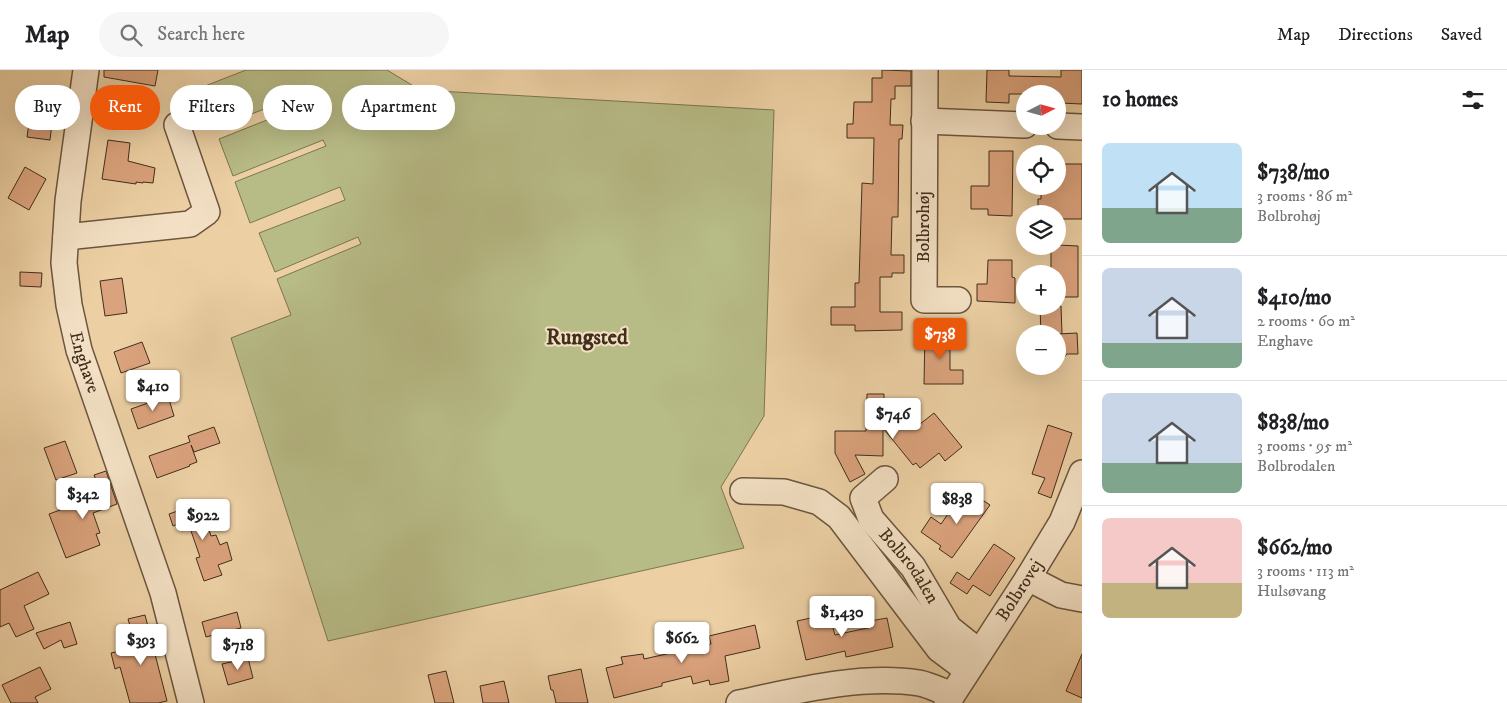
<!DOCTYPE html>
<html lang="en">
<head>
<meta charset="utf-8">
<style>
	:root { --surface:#fff; --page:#f6f6f6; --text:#202124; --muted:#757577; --line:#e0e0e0; --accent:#ea580c }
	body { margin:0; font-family:"IM FELL DW Pica",serif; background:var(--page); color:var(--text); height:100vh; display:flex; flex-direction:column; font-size:19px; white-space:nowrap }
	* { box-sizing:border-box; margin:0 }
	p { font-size:16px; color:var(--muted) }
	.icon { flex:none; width:28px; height:28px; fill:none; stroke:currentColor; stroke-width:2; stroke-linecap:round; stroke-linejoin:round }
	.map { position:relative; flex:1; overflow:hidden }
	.panel { display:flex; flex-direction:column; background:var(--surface); width:425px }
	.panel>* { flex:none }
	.guide { position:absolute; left:15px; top:15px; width:475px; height:45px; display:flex; gap:10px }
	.needle { width:32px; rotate:84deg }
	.buttons { position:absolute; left:1016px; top:15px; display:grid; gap:10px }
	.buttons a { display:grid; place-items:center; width:50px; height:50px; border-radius:50%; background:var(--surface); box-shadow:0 5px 20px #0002; font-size:25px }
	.price { position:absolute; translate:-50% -42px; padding:0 11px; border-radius:5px; background:#fff; color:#222; font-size:16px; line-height:32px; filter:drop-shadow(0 1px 2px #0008) }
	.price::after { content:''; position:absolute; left:50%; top:30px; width:15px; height:11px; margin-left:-8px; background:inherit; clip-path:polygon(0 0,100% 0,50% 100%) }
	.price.active { background:var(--accent); color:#fff }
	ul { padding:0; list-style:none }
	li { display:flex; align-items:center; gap:15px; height:125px; padding:0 20px }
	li+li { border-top:1px solid var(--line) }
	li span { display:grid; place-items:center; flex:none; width:140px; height:100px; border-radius:8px; color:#555 }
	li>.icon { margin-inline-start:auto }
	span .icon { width:60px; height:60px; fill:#fffc; stroke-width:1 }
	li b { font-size:21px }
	h2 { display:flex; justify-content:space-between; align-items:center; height:60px; padding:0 20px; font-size:21px }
	.pill { padding:0 18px; border-radius:22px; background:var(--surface); box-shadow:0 5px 20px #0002; font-size:18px; line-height:45px }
	.pill.active { background:var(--accent); color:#fff }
	header { display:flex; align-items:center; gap:30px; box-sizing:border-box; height:70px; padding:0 25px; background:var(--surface); border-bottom:1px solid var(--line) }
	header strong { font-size:24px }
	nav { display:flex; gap:28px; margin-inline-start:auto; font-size:18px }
	.search { width:350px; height:45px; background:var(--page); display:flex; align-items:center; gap:12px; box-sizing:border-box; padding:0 18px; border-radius:28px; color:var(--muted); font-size:19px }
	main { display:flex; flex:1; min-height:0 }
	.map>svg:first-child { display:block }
</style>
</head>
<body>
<header>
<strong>Map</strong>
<div class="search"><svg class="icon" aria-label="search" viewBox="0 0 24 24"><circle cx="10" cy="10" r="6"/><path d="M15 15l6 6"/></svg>Search here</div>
<nav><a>Map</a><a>Directions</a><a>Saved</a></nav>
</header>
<main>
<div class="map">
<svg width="1082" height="633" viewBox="0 0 1082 633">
	<rect width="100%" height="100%" fill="#ecd0a4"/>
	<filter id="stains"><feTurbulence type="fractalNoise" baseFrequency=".004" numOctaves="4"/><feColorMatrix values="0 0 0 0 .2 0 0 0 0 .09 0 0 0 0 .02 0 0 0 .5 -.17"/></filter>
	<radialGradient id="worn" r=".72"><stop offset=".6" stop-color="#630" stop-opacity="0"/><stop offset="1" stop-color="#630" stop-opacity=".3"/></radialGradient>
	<polygon fill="#b7bb86" stroke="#7c7452" points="246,0 387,0 420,20 774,40 764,346 721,417 744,478 328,571 231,268 291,245 277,209 361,174 358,167 275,202 259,163 345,130 340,117 250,153 235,112 326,76 323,70 233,106 219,69 310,33 306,23 215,58 200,18"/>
	<g fill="#dba37d" stroke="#412e1d">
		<polygon points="104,0 158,0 155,16 104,7"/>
		<polygon points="882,0 911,1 911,16 895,16 895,29 891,29 890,55 903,55 902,69 899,69 898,147 892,147 891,185 904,185 904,203 892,203 892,207 880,207 880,242 902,242 902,260 855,261 855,255 831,255 831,237 855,237 855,213 859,213 862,113 873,114 874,68 847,68 847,54 853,54 854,32 872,32 872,8 882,8"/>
		<polygon points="987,0 1009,0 1009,6 1061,7 1061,0 1082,0 1082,34 1060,33 1060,30 1058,30 1058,24 1009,24 1009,33 986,32"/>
		<polygon points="32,32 54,36 50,70 27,67"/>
		<polygon points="108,70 130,73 128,91 155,98 153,113 143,112 143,113 136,112 136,114 102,109"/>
		<polygon points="989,81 1013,81 1012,146 988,145 988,139 971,139 971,116 989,116"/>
		<polygon points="1058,94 1082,94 1082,149 1058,149 1058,144 1038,144 1038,129 1041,129 1041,116 1058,116"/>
		<polygon points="25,97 46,109 29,140 8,128"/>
		<polygon points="1058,175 1078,176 1078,227 1058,227 1058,204 1051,204 1051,176"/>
		<polygon points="988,190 1012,190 1012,207 1015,208 1015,233 977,231 977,214 987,214"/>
		<polygon points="20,202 42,203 41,217 20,216"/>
		<polygon points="122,208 127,243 105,246 100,211"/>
		<polygon points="1040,236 1061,236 1062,264 1041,264"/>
		<polygon points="925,261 950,262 950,300 963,300 963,314 924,314"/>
		<polygon points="1077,263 1078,284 1067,284 1058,294 1058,264"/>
		<polygon points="142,272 150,293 121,303 114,282"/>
		<polygon points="867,324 884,324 884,355 902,356 908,350 915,358 934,343 962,377 945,391 939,383 920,398 916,393 913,395 883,358 883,386 855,385 865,404 850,412 835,383 835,361 866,361"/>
		<polygon points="168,326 174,346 138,359 131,339"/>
		<polygon points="1048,355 1072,363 1051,428 1038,423 1045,408 1032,404"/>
		<polygon points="214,357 220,373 194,382 191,375 197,392 189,395 190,396 157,408 149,386 190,372 188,366"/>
		<polygon points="65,371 77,403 56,410 44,378"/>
		<polygon points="106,401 117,434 93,443 100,463 96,464 100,475 66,488 49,444 102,425 94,405"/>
		<polygon points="969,421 990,435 952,488 939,479 941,476 921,462 931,447 941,454 950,441 953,444"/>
		<polygon points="200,433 211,466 216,465 220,475 227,472 232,490 218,495 222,505 204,511 196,488 200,487 190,458 182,461 180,453 173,456 169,444"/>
		<polygon points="994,474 1015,488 990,526 973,515 967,524 950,513 957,502 969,510"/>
		<polygon points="38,502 49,524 24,536 34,559 16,567 9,553 0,557 0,520"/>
		<polygon points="237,542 241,558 206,567 202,552"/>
		<polygon points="829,544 835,565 872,557 870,551 887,548 893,577 846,587 845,581 806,590 797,551"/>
		<polygon points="145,545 167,631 158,633 130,633 120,597 115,599 111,583 133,578 132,574 135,573 128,549"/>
		<polygon points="70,552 77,574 64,578 61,570 44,579 36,563"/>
		<polygon points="755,555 760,578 725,586 729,611 710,615 709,610 693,614 691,606 662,613 662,616 614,628 606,598 623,594 621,587 643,584 644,589 711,574 709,566"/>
		<polygon points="1082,584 1082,628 1066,621"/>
		<polygon points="248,588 253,608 228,615 222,594"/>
		<polygon points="40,597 51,619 35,627 38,633 11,633 2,615"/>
		<polygon points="581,599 588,633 556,633 553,620 551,620 548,606"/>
		<polygon points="446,601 454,633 435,633 428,605"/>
		<polygon points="504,611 509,633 483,633 480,616"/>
	</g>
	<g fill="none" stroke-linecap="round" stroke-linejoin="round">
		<defs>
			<g id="minor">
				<path id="s1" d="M86,0l-18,131 -4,62 5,42 10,45 84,243 28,110"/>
				<polyline points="925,0 924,230 958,230"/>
				<polyline points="924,51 1025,55"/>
				<polyline points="1058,56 1082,57"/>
				<polyline points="66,167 190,154 207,142 177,55"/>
				<path id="s2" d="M885,409l-22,19 8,21 42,48 36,61 30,24"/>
				<polyline points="743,421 784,422 819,432 839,447 939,579 967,600"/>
				<polyline points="1028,508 1061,525 1082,529"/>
				<path d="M739,633c56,-12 123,-29 180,-20 11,2 22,8 33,12"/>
				<path id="s3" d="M947,633l81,-125 34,-56 20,-49"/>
			</g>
		</defs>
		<use href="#minor" stroke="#6c563f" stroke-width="28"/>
		<use href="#minor" stroke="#f3e0c4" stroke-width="25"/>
	</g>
	<g text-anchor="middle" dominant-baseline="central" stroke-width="4" stroke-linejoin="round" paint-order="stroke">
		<g font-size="18" fill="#412e1d" stroke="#f3e0c4">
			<text transform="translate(924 157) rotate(-90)">Bolbrohøj</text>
			<text stroke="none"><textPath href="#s1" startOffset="296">Enghave</textPath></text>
			<text stroke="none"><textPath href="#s2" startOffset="112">Bolbrodalen</textPath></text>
			<text stroke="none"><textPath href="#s3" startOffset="134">Bolbrovej</textPath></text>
		</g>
		<g font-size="22" font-weight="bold" fill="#412e1d" stroke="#f3e0c4">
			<text x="587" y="267">Rungsted</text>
		</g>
	</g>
	<rect width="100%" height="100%" filter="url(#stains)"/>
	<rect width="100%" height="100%" fill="url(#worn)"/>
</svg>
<div class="buttons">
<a><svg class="needle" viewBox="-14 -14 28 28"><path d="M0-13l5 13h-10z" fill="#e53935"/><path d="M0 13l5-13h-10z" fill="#757577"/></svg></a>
<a><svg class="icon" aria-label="locate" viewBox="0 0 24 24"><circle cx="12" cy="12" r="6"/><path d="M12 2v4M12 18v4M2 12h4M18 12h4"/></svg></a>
<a><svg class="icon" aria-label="layers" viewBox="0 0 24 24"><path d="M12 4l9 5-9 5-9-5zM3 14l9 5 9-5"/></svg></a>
<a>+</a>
<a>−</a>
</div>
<b class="price active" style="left:940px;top:290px">$738</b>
<b class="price" style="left:153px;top:342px">$410</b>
<b class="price" style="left:893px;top:370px">$746</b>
<b class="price" style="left:83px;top:450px">$342</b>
<b class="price" style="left:957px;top:455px">$838</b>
<b class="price" style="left:203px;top:471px">$922</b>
<b class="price" style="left:842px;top:568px">$1,430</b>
<b class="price" style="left:682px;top:594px">$662</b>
<b class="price" style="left:141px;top:596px">$393</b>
<b class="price" style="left:238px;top:601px">$718</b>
<div class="guide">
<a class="pill">Buy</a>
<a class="pill active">Rent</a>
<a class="pill">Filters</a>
<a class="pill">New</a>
<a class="pill">Apartment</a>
</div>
</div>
<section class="panel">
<h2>10 homes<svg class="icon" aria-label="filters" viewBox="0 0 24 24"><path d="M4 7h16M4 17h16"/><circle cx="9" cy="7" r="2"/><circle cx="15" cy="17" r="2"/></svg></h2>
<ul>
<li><span style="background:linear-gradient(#bfe0f5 65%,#7fa58c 0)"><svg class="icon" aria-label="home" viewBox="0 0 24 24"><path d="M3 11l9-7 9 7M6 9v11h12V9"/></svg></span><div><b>$738/mo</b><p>3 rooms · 86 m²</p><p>Bolbrohøj</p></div></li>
<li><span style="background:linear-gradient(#c9d6e8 75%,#7fa58c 0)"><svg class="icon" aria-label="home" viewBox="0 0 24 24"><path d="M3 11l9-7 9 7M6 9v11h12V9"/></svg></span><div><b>$410/mo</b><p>2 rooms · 60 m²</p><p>Enghave</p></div></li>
<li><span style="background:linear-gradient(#c9d6e8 70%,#7fa58c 0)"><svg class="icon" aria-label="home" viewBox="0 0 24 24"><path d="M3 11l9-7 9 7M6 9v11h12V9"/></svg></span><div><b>$838/mo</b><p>3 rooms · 95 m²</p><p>Bolbrodalen</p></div></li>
<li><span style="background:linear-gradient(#f6c9c9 65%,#c2b280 0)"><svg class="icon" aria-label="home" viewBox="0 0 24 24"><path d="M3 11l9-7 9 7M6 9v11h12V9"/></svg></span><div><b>$662/mo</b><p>3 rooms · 113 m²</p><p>Hulsøvang</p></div></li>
</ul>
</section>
</main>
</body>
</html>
